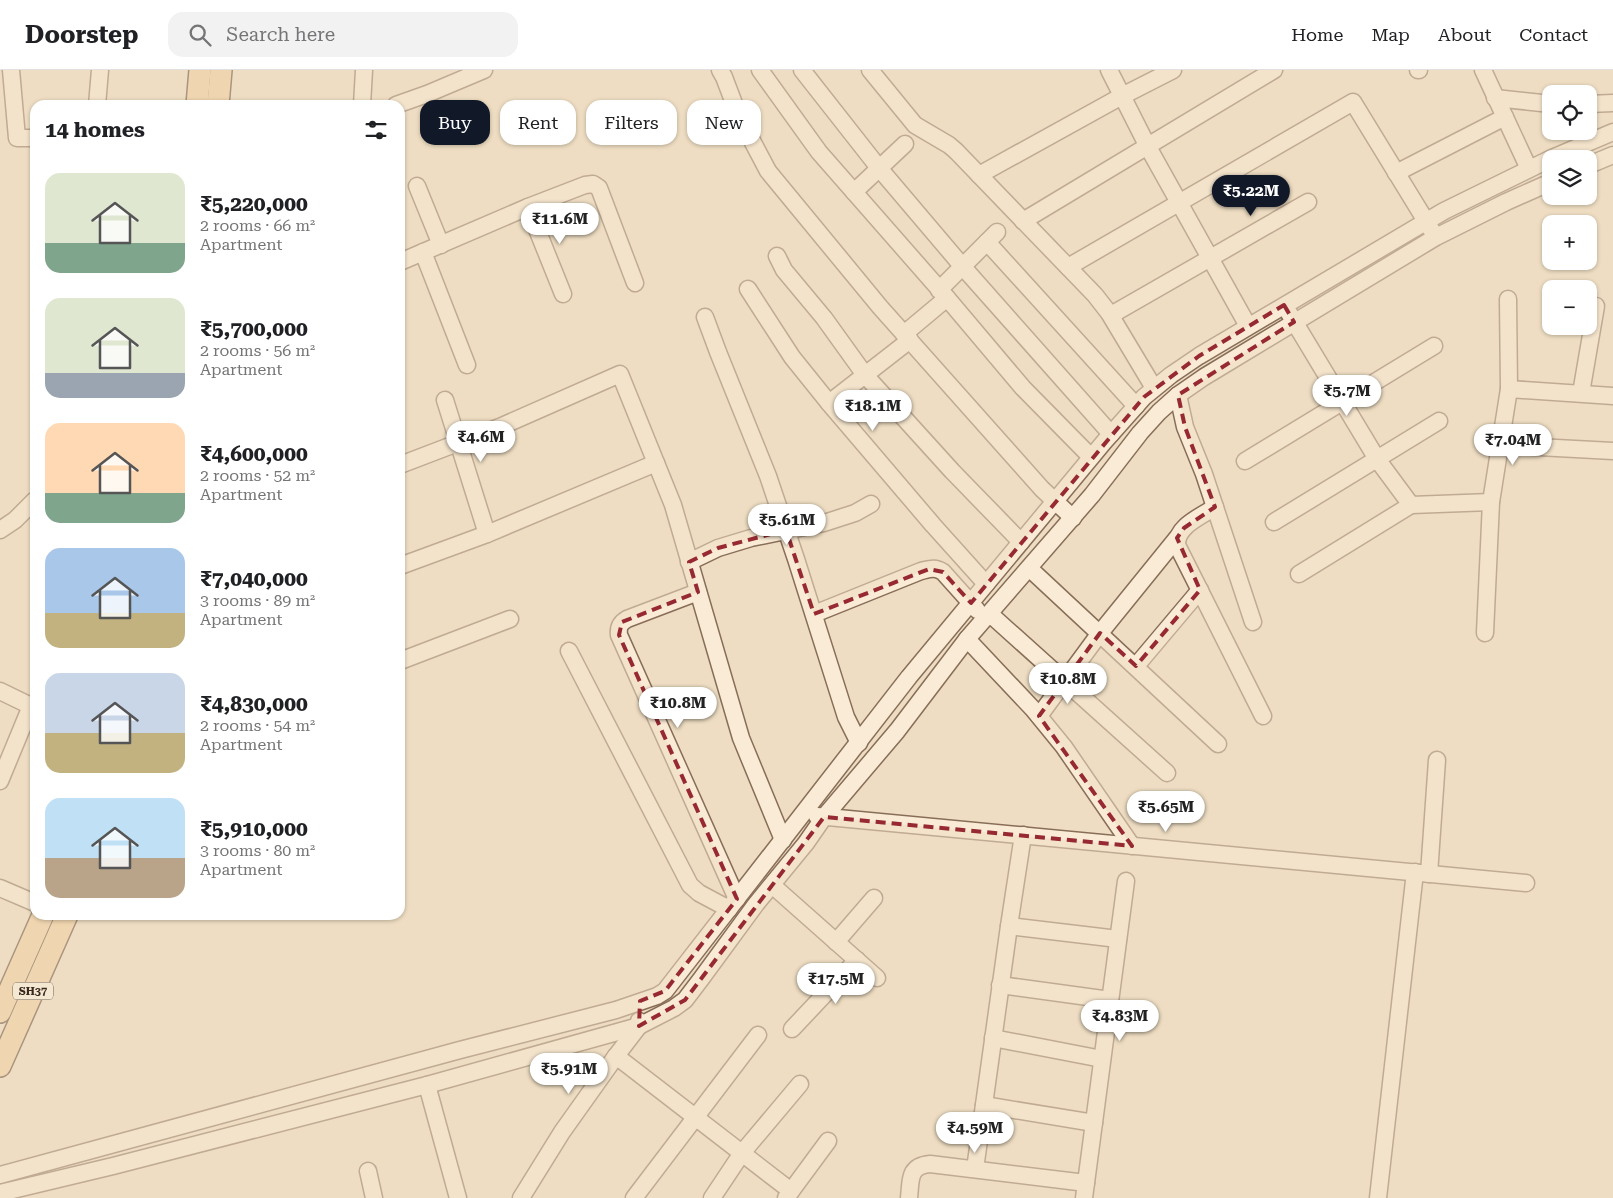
<!DOCTYPE html>
<html lang="en">
<head>
<meta charset="utf-8">
<style>
	:root { --surface:#fff; --page:#f2f2f2; --text:#202124; --muted:#757577; --line:#e0e0e0; --accent:#111827 }
	body { margin:0; font-family:"Roboto Serif",serif; background:var(--page); color:var(--text); height:100vh; display:flex; flex-direction:column; font-size:19px; white-space:nowrap }
	* { box-sizing:border-box; margin:0 }
	p { font-size:16px; color:var(--muted) }
	.icon { flex:none; width:28px; height:28px; fill:none; stroke:currentColor; stroke-width:2; stroke-linecap:round; stroke-linejoin:round }
	.map { position:relative; flex:1; overflow:hidden }
	.side { position:absolute; left:30px; top:30px; width:375px; height:820px; display:flex; flex-direction:column; background:var(--surface); border-radius:15px; box-shadow:0 1px 4px #0004 }
	.side>* { flex:none }
	.banner { position:absolute; left:420px; top:30px; width:475px; height:45px; display:flex; gap:10px }
	.controls { position:absolute; left:1542px; top:15px; display:grid; gap:10px }
	.controls a { display:grid; place-items:center; width:55px; height:55px; border-radius:10px; background:var(--surface); box-shadow:0 1px 4px #0004; font-size:25px }
	.price { position:absolute; translate:-50% -42px; padding:0 11px; border-radius:18px; background:#fff; color:#222; font-size:16px; line-height:32px; filter:drop-shadow(0 1px 2px #0008) }
	.price::after { content:''; position:absolute; left:50%; top:30px; width:15px; height:11px; margin-left:-8px; background:inherit; clip-path:polygon(0 0,100% 0,50% 100%) }
	.price.current { background:var(--accent); color:#fff }
	ul { padding:0; list-style:none }
	li { display:flex; align-items:center; gap:15px; height:125px; padding:0 15px }
	li span { display:grid; place-items:center; flex:none; width:140px; height:100px; border-radius:15px; color:#555 }
	li>.icon { margin-inline-start:auto }
	span .icon { width:60px; height:60px; fill:#fffc; stroke-width:1 }
	li b { font-size:21px }
	h2 { display:flex; justify-content:space-between; align-items:center; height:60px; padding:0 15px; font-size:21px }
	.pill { padding:0 18px; border-radius:15px; background:var(--surface); box-shadow:0 1px 4px #0004; font-size:18px; line-height:45px }
	.pill.current { background:var(--accent); color:#fff }
	header { display:flex; align-items:center; gap:30px; box-sizing:border-box; height:70px; padding:0 25px; background:var(--surface); border-bottom:1px solid var(--line) }
	header strong { font-size:24px }
	nav { display:flex; gap:28px; margin-inline-start:auto; font-size:18px }
	.search { width:350px; height:45px; background:var(--page); display:flex; align-items:center; gap:12px; box-sizing:border-box; padding:0 18px; border-radius:15px; color:var(--muted); font-size:19px }
	.map>svg:first-child { display:block }
</style>
</head>
<body>
<header>
<strong>Doorstep</strong>
<div class="search"><svg class="icon" aria-label="search" viewBox="0 0 24 24"><circle cx="10" cy="10" r="6"/><path d="M15 15l6 6"/></svg>Search here</div>
<nav><a>Home</a><a>Map</a><a>About</a><a>Contact</a></nav>
</header>
<div class="map">
<svg width="1613" height="1128" viewBox="0 0 1613 1128">
	<rect width="100%" height="100%" fill="#eeddc2"/>
	<g fill="none" stroke-linecap="round" stroke-linejoin="round">
		<defs>
			<g id="minor">
				<polyline points="11,0 17,68 35,68"/>
				<polyline points="720,0 724,7 738,44 768,101 880,237 1042,419 1073,448"/>
				<polyline points="760,0 819,82 947,228 1023,318 1091,387"/>
				<polyline points="802,0 879,98 963,197 1111,364"/>
				<polyline points="870,0 915,55 949,75 956,81 1095,225 1109,243 1154,318"/>
				<polyline points="1109,0 1148,77 1248,256"/>
				<polyline points="1418,0 1419,0"/>
				<polyline points="1483,0 1529,99"/>
				<polyline points="1495,28 1551,34"/>
				<polyline points="1589,34 1613,33"/>
				<polyline points="97,35 100,0"/>
				<polyline points="362,35 364,0"/>
				<polyline points="396,35 427,24 484,0"/>
				<polyline points="1589,95 1613,85"/>
				<polyline points="1396,103 1505,47"/>
				<polyline points="979,105 1122,26 1173,0"/>
				<polyline points="417,116 441,175"/>
				<polyline points="854,122 905,74"/>
				<polyline points="528,137 563,224"/>
				<polyline points="1023,151 1274,0"/>
				<polyline points="987,172 1136,336"/>
				<polyline points="423,182 467,295"/>
				<polyline points="777,186 784,200 824,248 865,305 952,401 1021,472"/>
				<polyline points="400,192 528,137 585,115 593,114 599,118 635,213"/>
				<polyline points="1068,197 1353,32 1432,161"/>
				<polyline points="748,219 792,287 829,333 933,455 986,514"/>
				<polyline points="939,220 997,162"/>
				<polyline points="1289,243 1377,389 1411,435 1299,504"/>
				<polyline points="1111,245 1308,132"/>
				<polyline points="705,247 718,282 768,406 796,489 846,647 859,673"/>
				<polyline points="904,264 947,228"/>
				<polyline points="1509,319 1613,326"/>
				<polyline points="1581,323 1596,236"/>
				<polyline points="1178,325 1185,357 1204,404 1253,552"/>
				<polyline points="445,330 487,464"/>
				<polyline points="829,333 910,270"/>
				<polyline points="1500,375 1613,381"/>
				<polyline points="1245,391 1434,276"/>
				<polyline points="400,395 502,356 620,304 673,435 741,668 783,770"/>
				<polyline points="1411,435 1491,432"/>
				<path d="M1215,437c-13,9 -39,19 -38,38l86,171"/>
				<polyline points="1274,452 1439,351"/>
				<polyline points="0,460 15,450 35,430"/>
				<polyline points="689,492 718,478 751,468 824,453 855,443 871,434"/>
				<polyline points="400,496 487,464 656,393"/>
				<polyline points="1029,498 1218,674"/>
				<path d="M698,522l-71,27c-7,4 -9,8 -8,16l118,264"/>
				<path d="M814,544l107,-43c9,-2 14,-4 22,1l34,38"/>
				<polyline points="990,544 1167,703"/>
				<polyline points="1485,563 1491,432 1509,319 1508,229"/>
				<polyline points="967,569 1033,639 1064,677 1132,776"/>
				<polyline points="569,581 690,815 699,823 729,839"/>
				<polyline points="400,591 510,549"/>
				<polyline points="1136,596 1200,520"/>
				<polyline points="0,621 35,638"/>
				<polyline points="1039,646 1100,563 1177,468"/>
				<polyline points="0,711 31,636"/>
				<polyline points="817,746 1526,813"/>
				<polyline points="1429,804 1437,690"/>
				<polyline points="772,815 877,908"/>
				<polyline points="0,818 35,833"/>
				<polyline points="1009,856 1118,869"/>
				<polyline points="836,872 874,828"/>
				<polyline points="1000,915 1110,930"/>
				<polyline points="792,959 857,890"/>
				<polyline points="993,968 1102,989"/>
				<polyline points="616,986 791,1121"/>
				<polyline points="427,1015 458,1128"/>
				<polyline points="984,1035 1094,1053"/>
				<polyline points="975,1099 1009,856 1023,765"/>
				<polyline points="368,1101 374,1128"/>
				<polyline points="0,1105 460,980 616,940 657,926 665,921 909,607 1104,372 1144,327 1171,305 1199,286 1444,141 1552,88 1613,62"/>
				<polyline points="0,1123 113,1096 427,1015 639,956 674,938 685,930 701,909 756,834 806,773 824,747 897,661 967,569 1092,425 1140,363 1159,342 1178,325 1204,307 1436,167 1506,132 1551,112"/>
				<polyline points="521,1128 562,1062 616,986 639,956 639,951"/>
				<polyline points="634,1128 758,965"/>
				<polyline points="712,1128 742,1083 800,1014"/>
				<polyline points="786,1128 828,1071"/>
				<path d="M909,1128c2,-18 -1,-32 21,-34l156,19"/>
				<polyline points="1084,1128 1126,811"/>
				<polyline points="1378,1128 1415,802"/>
			</g>
			<g id="major">
				<polyline points="197,35 200,0"/>
				<polyline points="218,35 221,0"/>
				<polyline points="0,942 43,845"/>
				<polyline points="0,996 67,845"/>
			</g>
		</defs>
		<use href="#minor" stroke="#886e59" stroke-width="19"/>
		<use href="#major" stroke="#563d2d" stroke-width="24"/>
		<use href="#minor" stroke="#f9ebd5" stroke-width="16"/>
		<use href="#major" stroke="#f2cf99" stroke-width="21"/>
	</g>
	<path d="M0 0H1613V1128H0ZM1284,235l10,17 -116,73 7,32 30,80 -31,21 -7,10 23,52 -64,76 -36,-33 -61,83 93,130 -308,-29 -139,183 -46,26 1,-25 25,-10 72,-92 -118,-264 3,-13 76,-30 -9,-30 29,-14 68,-18 28,84 115,-45 14,3 28,31 173,-206 55,-41z" fill="#eeddc2" fill-opacity=".55" fill-rule="evenodd"/>
	<path fill="none" stroke="#972933" stroke-width="4" stroke-dasharray="10 6" stroke-linejoin="round" d="M1284,235l10,17 -116,73 7,32 30,80 -31,21 -7,10 23,52 -64,76 -36,-33 -61,83 93,130 -308,-29 -139,183 -46,26 1,-25 25,-10 72,-92 -118,-264 3,-13 76,-30 -9,-30 29,-14 68,-18 28,84 115,-45 14,3 28,31 173,-206 55,-41z"/>
	<g text-anchor="middle" dominant-baseline="central" stroke-width="4" stroke-linejoin="round" paint-order="stroke">
		<rect fill="#f5e8d2" stroke="#716253" stroke-width="1" x="13" y="912.5" width="40" height="17" rx="4"/>
		<g font-size="11" font-weight="bold" fill="#38281d">
			<text x="33" y="921">SH37</text>
		</g>
	</g>
</svg>
<div class="controls">
<a><svg class="icon" aria-label="locate" viewBox="0 0 24 24"><circle cx="12" cy="12" r="6"/><path d="M12 2v4M12 18v4M2 12h4M18 12h4"/></svg></a>
<a><svg class="icon" aria-label="layers" viewBox="0 0 24 24"><path d="M12 4l9 5-9 5-9-5zM3 14l9 5 9-5"/></svg></a>
<a>+</a>
<a>−</a>
</div>
<b class="price current" style="left:1251px;top:147px">₹5.22M</b>
<b class="price" style="left:560px;top:175px">₹11.6M</b>
<b class="price" style="left:1347px;top:347px">₹5.7M</b>
<b class="price" style="left:873px;top:362px">₹18.1M</b>
<b class="price" style="left:481px;top:393px">₹4.6M</b>
<b class="price" style="left:1513px;top:396px">₹7.04M</b>
<b class="price" style="left:787px;top:476px">₹5.61M</b>
<b class="price" style="left:1068px;top:635px">₹10.8M</b>
<b class="price" style="left:678px;top:659px">₹10.8M</b>
<b class="price" style="left:1166px;top:763px">₹5.65M</b>
<b class="price" style="left:836px;top:935px">₹17.5M</b>
<b class="price" style="left:1120px;top:972px">₹4.83M</b>
<b class="price" style="left:569px;top:1025px">₹5.91M</b>
<b class="price" style="left:975px;top:1084px">₹4.59M</b>
<div class="banner">
<a class="pill current">Buy</a>
<a class="pill">Rent</a>
<a class="pill">Filters</a>
<a class="pill">New</a>
</div>
<section class="side">
<h2>14 homes<svg class="icon" aria-label="filters" viewBox="0 0 24 24"><path d="M4 7h16M4 17h16"/><circle cx="9" cy="7" r="2"/><circle cx="15" cy="17" r="2"/></svg></h2>
<ul>
<li><span style="background:linear-gradient(#dfe7d0 70%,#7fa58c 0)"><svg class="icon" aria-label="home" viewBox="0 0 24 24"><path d="M3 11l9-7 9 7M6 9v11h12V9"/></svg></span><div><b>₹5,220,000</b><p>2 rooms · 66 m²</p><p>Apartment</p></div></li>
<li><span style="background:linear-gradient(#dfe7d0 75%,#9aa5b1 0)"><svg class="icon" aria-label="home" viewBox="0 0 24 24"><path d="M3 11l9-7 9 7M6 9v11h12V9"/></svg></span><div><b>₹5,700,000</b><p>2 rooms · 56 m²</p><p>Apartment</p></div></li>
<li><span style="background:linear-gradient(#ffd9b3 70%,#7fa58c 0)"><svg class="icon" aria-label="home" viewBox="0 0 24 24"><path d="M3 11l9-7 9 7M6 9v11h12V9"/></svg></span><div><b>₹4,600,000</b><p>2 rooms · 52 m²</p><p>Apartment</p></div></li>
<li><span style="background:linear-gradient(#a9c7e8 65%,#c2b280 0)"><svg class="icon" aria-label="home" viewBox="0 0 24 24"><path d="M3 11l9-7 9 7M6 9v11h12V9"/></svg></span><div><b>₹7,040,000</b><p>3 rooms · 89 m²</p><p>Apartment</p></div></li>
<li><span style="background:linear-gradient(#c9d6e8 60%,#c2b280 0)"><svg class="icon" aria-label="home" viewBox="0 0 24 24"><path d="M3 11l9-7 9 7M6 9v11h12V9"/></svg></span><div><b>₹4,830,000</b><p>2 rooms · 54 m²</p><p>Apartment</p></div></li>
<li><span style="background:linear-gradient(#bfe0f5 60%,#b9a48a 0)"><svg class="icon" aria-label="home" viewBox="0 0 24 24"><path d="M3 11l9-7 9 7M6 9v11h12V9"/></svg></span><div><b>₹5,910,000</b><p>3 rooms · 80 m²</p><p>Apartment</p></div></li>
</ul>
</section>
</div>
</body>
</html>
